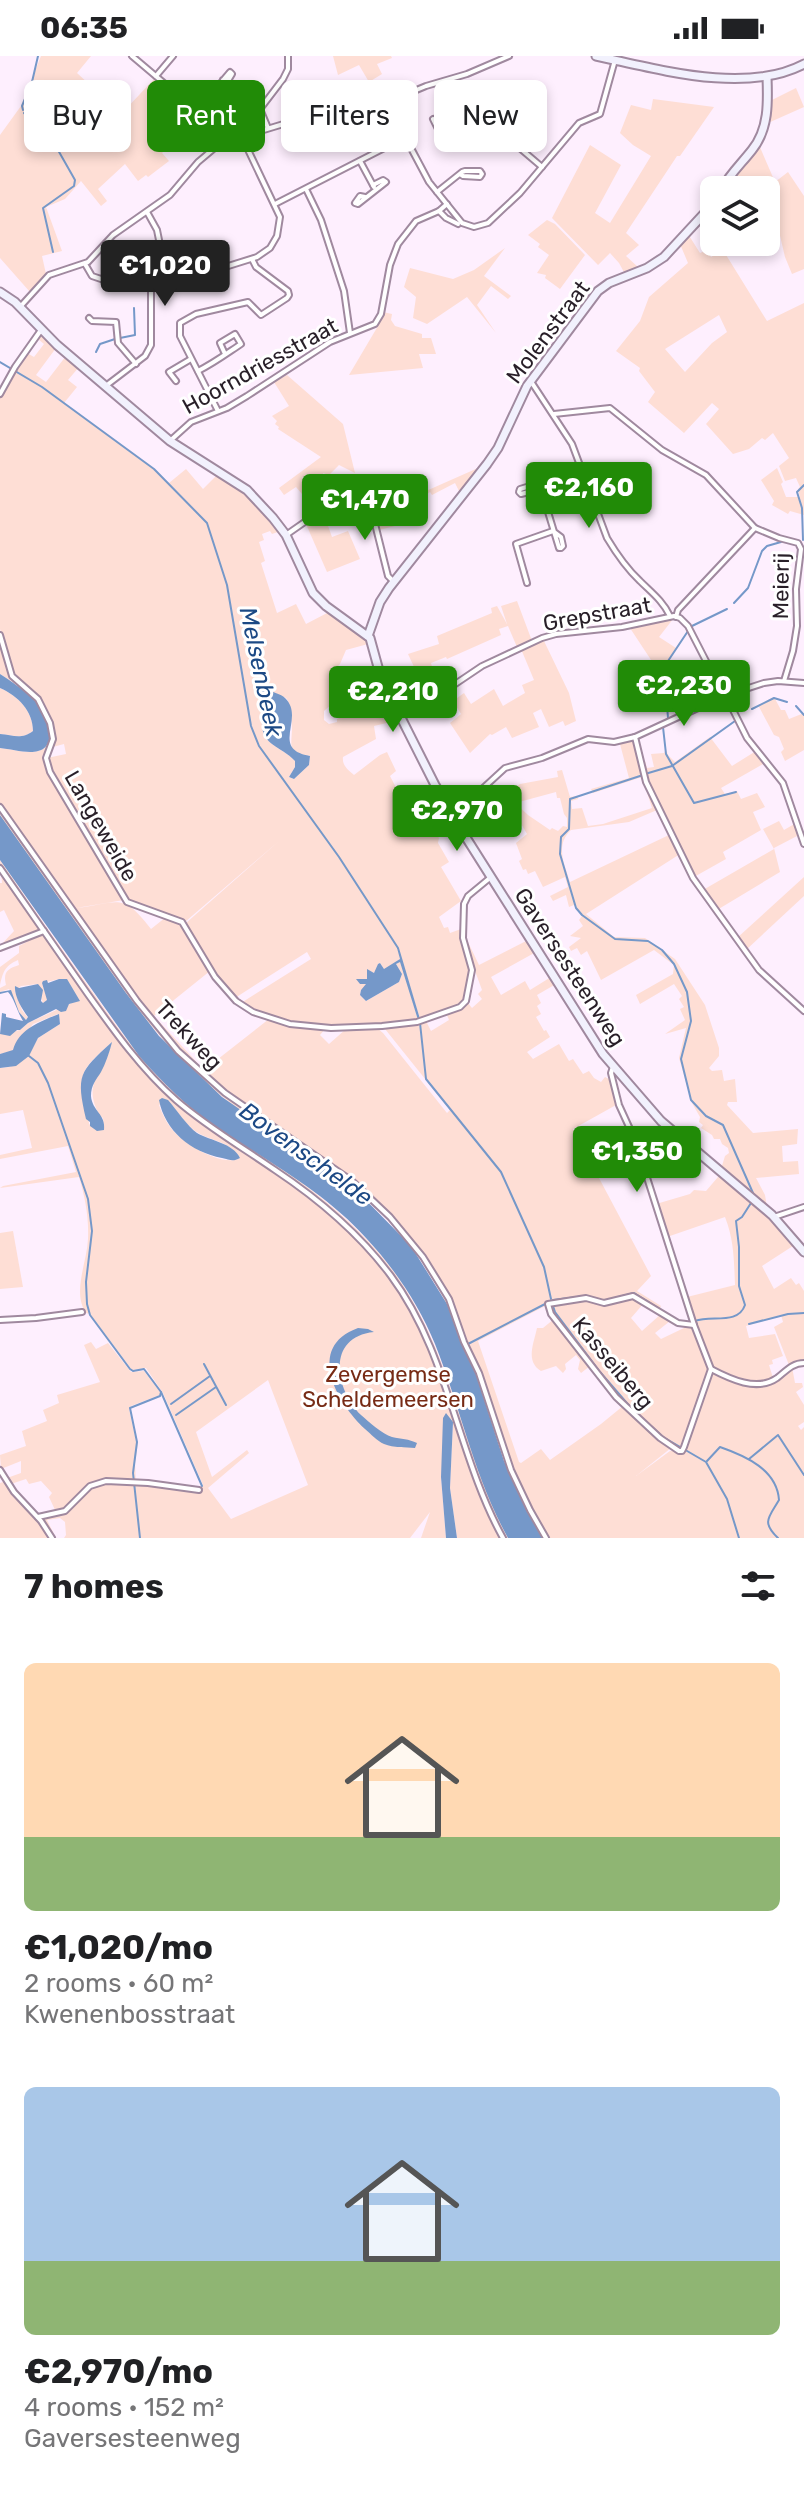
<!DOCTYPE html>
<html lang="en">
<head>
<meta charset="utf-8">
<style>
	:root { --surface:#fff; --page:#f2f2f2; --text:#202124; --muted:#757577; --accent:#218b07 }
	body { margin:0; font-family:Rubik,sans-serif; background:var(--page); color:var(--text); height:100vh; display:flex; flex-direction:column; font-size:30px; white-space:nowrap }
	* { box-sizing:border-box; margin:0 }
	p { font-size:26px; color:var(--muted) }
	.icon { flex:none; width:44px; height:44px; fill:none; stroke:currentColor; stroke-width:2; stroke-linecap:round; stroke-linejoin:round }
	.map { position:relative; height:1482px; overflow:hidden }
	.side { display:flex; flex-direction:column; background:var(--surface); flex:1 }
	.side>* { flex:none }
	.banner { position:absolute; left:24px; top:24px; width:756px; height:72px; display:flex; gap:16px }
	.controls { position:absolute; left:700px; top:120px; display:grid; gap:16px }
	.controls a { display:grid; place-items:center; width:80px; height:80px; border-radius:12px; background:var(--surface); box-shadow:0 4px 12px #0003; font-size:40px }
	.price { position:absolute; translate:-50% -68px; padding:0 18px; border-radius:8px; background:var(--accent); color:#fff; font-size:26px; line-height:52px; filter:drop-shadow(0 2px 4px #0008) }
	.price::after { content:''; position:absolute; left:50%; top:48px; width:24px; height:18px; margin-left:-12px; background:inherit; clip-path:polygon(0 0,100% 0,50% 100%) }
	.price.active { background:#222; color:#fff }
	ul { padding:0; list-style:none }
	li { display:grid; align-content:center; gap:16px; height:424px; padding:0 24px }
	li span { display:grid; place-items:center; height:248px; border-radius:12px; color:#555 }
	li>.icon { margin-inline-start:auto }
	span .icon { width:144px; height:144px; fill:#fffc; stroke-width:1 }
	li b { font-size:34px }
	h2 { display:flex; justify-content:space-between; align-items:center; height:96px; padding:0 24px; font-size:34px }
	.pill { padding:0 28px; border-radius:12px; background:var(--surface); box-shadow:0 4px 12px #0003; font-size:28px; line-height:72px }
	.pill.active { background:var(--accent); color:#fff }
	.status { display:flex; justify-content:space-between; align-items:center; height:56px; padding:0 40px; background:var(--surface); direction:ltr }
	.status svg { height:22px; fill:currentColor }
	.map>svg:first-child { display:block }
</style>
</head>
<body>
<div class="status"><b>06:35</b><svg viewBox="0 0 49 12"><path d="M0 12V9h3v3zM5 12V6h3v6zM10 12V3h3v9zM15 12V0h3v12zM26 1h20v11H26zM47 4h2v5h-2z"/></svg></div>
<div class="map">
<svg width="804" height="1482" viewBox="0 0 804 1482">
	<rect width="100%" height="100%" fill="#feeffe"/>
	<g fill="#feded5" fill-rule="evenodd">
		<polygon points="41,0 91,0 77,17 104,42 110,37 125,54 154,23 199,61 162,97 169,105 148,121 146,119 138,125 125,108 98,133 107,145 101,150 81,125 65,143 46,151 62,195 42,200 46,218 30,236 0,202 0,79 21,50"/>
		<polygon points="333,0 391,0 392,2 377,8 382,18 369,26 359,9 338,19"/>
		<polygon points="796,32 804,51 768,67 770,45"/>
		<polygon points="653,43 714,51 680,100 677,100 626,177 639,189 626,200 639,212 625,218 619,207 610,197 598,209 552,162 590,89 621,109 595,157 610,167 651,100 633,89 620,77 631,49 651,54"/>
		<polygon points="759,89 775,126 788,116 804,140 804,213 792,218 785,201 774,154 766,156 766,134 743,134 735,115"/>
		<polygon points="547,164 555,168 585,199 560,233 545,222 546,219 537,217 549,199 538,191 540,188 528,179"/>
		<path d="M688,178l12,19 7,-3 4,7 12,-7 44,71 37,-18v212l-14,-4 -2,3 -16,-9 2,-4 -13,-21 16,-12 6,14 -2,2 5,13h14l-2,-8 2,-2 -4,-9 -11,3 -6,-15 10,-8 -16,-25 -8,7 -3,-2 -13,11 -16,5 -27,-30 13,-15 -7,-6 -28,30 -36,-31 7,-10 -16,-21 1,-3 -24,-17 24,-30 9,-24 39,-34 -8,-19zM719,259l8,17 -15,11 -27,29 -20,-23z"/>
		<polygon points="505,192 484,220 511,240 508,243 491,230 477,249 496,277 467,241 427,268 413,262 416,241 404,231 410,212 453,223 474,214"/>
		<polygon points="383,256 392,258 391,264 395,270 422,278 422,282 431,282 436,298 419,298 423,312 349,319 378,270"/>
		<path d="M40,280l16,12 -20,27 10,7 20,-26 13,11 -11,13 9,7 -13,16 90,66 15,14 17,-14 17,20 15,-15c26,16 44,33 63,57l-9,3 -2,-3 -8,3 2,6 -5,2 6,19 -4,2 16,50 19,-9 10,20 23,-12 36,26 3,6 -22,6 -6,14 -6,6 2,5 -4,11 1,5 -4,2 4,10 -9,8v9l5,4 8,-2v-3l20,-8 -3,-9 8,-4 6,11h3l-5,-12 2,-6 15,-3 14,25 -5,3 3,5 -21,5 2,13 -33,18c-1,8 4,12 11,18l26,-20 7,-3 9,19 -6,5 31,60 12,-7 6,9 -1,5 11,19 -8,5 20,34 -22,16 5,11 4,-1 2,6 11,-4 1,14 8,26 -6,33 -10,7 -34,10 -22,-71 2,11 -13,10h-3l-4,-6 -2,1 -1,7 -3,2 -7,-3v9h-10l3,5h6l1,2 -6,4 -1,5 6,6 33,-19 3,-8 -6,-10 5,-3 17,59c-59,8 -123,14 -177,-17l70,-44 -4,-7 -72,46 -18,-20 -31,-55 93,-82 -94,81 -56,-20 -78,-130 -4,-14 19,-4 -2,-10 -15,4 -7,8 82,144 -48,8c43,-5 46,-17 75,21l15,-12 17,8 27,46 -56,45 50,54 65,-51 20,6 36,4 -5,6 9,9 17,-15 31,-1 6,5 64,80 3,-3 -65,-81 41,-8 5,10 18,-11 -2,-5 21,-12 4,5 10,-9 -4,-5 4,-4 -18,-49 3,-1 12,25 49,-25 8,12 -45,25 10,18 24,-14 5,9 21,-13 5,7 -19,11 4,8 -4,3 4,8 -5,3 8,14 2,-1 4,7 -23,15 6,7 26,-15 10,17 4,-2 10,15 6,-3 5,7 7,4 4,-5 6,3 5,25 -43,24 78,147 -14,15 24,15 -1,2 6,4 -1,2 -32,-19 -30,7 -15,-5 -41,3v5l-69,36 41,121 2,1 20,-14 9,11 51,-36 22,-18 28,28 20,14 -35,28 34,-25h15l28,-83 -26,-71 48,-12c-1,-25 -1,-45 -10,-68l-58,20 -11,-33 34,-10 4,-4 12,1 12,-14 1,-4 39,31 38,40 -34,22 12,23 17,-11 5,7 3,-2 5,8v71l-15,3 -15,-38 9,-5 -2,-7 -35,11 3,12 26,-4 8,22 -11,4 1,4 -4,1 5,16 18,-14 3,16h7l1,4 -7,5 8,13v17l-6,4 3,4 3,-3v111h-261c-57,-91 -66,-204 -131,-291 -50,-66 -125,-99 -188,-149 -77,-62 -131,-149 -186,-229 -9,-12 -35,-43 -38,-55 0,-12 0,-52 0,-66 11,1 28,6 38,3 7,-1 11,-8 11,-14 5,-29 -29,-50 -49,-63v-36l4,7 -4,-16v-231l27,-45 7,4 10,-13 -6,-5zM267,634l19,8 2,3c2,9 4,18 4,28 -1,20 -4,23 18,27l-1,9 -15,14 -5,-2 6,-10v-6c-15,-16 -35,-15 -33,-42l13,-13 -1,-5 -12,-5v-5z"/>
		<polygon points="287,319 343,368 355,417 339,409 329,419 323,417 324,423 315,418 313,420 315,424 313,425 307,418 302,422 316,438 312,440 308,434 302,438 296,431 284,439 279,432 321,401 278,373 279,371 275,368 277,365 272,360 289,350 274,326"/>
		<polygon points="478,412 480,413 460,437 455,427 432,439 430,436 424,440 426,448 419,458 411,444 408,447 411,457 405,463 401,461 403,468 379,474 374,458"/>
		<polygon points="323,456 332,481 348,475 360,503 327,516 306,468"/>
		<polygon points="517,545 532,585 517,591 508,570 499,573 501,579 447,603 446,601 431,607 434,618 416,615 408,598 439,588 437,580 492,557 491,552 497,550 507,568 501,550"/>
		<polygon points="673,563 659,581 676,592 664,610 655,610 630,572"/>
		<polygon points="544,585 569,637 576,665 565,670 563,665 549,671 541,653 533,657 539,671 512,682 506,671 492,679 490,678 470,697 450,667 461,658 453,645 464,637 471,648 494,633 503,650 525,637 522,629 534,624 521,593"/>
		<path d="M0,632c18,8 33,23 33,43 -12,9 -20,4 -33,3z"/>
		<polygon points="774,641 781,654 785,654 789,663 804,657 804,694 785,705 781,696 784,693 779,681 774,679 758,649"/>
		<polygon points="710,681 732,710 756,695 765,707 721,732 725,738 737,735 741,743 757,737 765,751 753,756 761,774 723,796 726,803 694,821 647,726 642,705 645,705 647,712 654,711 651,698 664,697 666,693 668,699 675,706"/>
		<path d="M630,684h4l11,42 35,72 -94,60 28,23 31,1 30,21 30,46 14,43v8l-10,12 3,3 10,-1 2,11 11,-2 2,23h-9l-1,3 26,28 45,-4 -1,15 -15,2 1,16 15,-1 1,13 -43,4 9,17 2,12 -46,-38 4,-13 4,-3 -1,-5 -6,-4 -2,-5h-6l-2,-4 -11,-7 2,-3 -4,-3 1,-5 -8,-14 -13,-45 7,-30 -21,6 20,-14 -5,-11 4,-2 -5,-8 3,-3 -8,-12 -34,20 -4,-9 37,-21 1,-9 -20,-15 -53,30 -14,-29 -6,4 -4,-7 -6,3 -2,-4 12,-9 -11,-2 13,-10 -4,-6 3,-4 -8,-11 -5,2 -3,-12 -13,6 -3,-5 18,-9 -3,-10 -22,10 -8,-16 -7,3 -2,-5 -3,1 -4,-9 3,-2 -6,-16 11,-9 -7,-12 -22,15 -15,-23 28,-15 17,16 22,15 2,-2 6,3 5,-5 4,1v-9l-3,-4 -4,-16h-3l-1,-6 -37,10 -12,-10 13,-8 38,-7 -1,-6 5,-1 8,27 7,-1 1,3 -7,2 1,8 10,-1 6,18 15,-2 49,-16 -10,-31 -49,16 -2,-4 38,-11 -9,-34zM657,754l12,25 -99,47c-6,-19 -15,-37 1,-52l58,-8z"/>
		<polygon points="779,765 784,774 796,767 799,779 774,792 780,816 717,854 703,834 774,793 763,773"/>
		<path d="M0,804c31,45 62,90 94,134 26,37 51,73 85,103 30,27 65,47 99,69 44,30 84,63 116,106 58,79 68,180 114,266h-51l-7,-50 3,-66 -12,55 5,61h-25l9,-26 -20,26h-346l2,-3 -1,-13 -5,-4 -13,2 9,18h-3l-12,-21 24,-4 15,-15 -13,10 -11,4 -7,-15 3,-4 -11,-12 -12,3 -3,-5 -15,5 -4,-6 14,-5v-12l-20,8 -1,-14 26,-9 -4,-15 25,-10 -4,-11 16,-7 -2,-8 43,-13 -16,-37 7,-3 5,7 12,-6 23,29 13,-1 16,21v3l-29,11 -2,3 7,32 2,1 -3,21 1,21 5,-3 60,7 2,-3 -40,-92 -17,-25 -14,2 -42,-56 -4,-1c-14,-21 1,-50 2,-74 1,-22 -3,-42 -9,-62l-79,11 3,-2 73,-14 -8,-26 -68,13v-4l32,-7 -9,-38 -23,4v-46l10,-1 23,-20 5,-9 22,-14 -2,-10 -25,10 -20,27 -13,3v-20l20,-4 8,-7 48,-22 -17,-22 -17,4 6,17 -5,4 -5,-20 -17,2 -6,5 7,19 6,8 -2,2 -7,-8 -10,-23 -9,3v-4l6,-3c-3,-13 1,-16 13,-20l-1,-5c-14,6 -15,13 -18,25v-18l19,-14v-7l21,-11 -40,16v-5l14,-15 -10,-21 -4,2v-29h2zM111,987c-4,27 -27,37 -15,65 4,9 -2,3 7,10l1,12h-6l-9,-6c0,-49 -24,-41 22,-81zM167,1044c11,11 19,27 33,34 13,7 32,9 40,24 -17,10 -58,-15 -69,-30 -5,-6 -9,-15 -12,-23zM268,1324l40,105 -77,34 -23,-31 41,-35 -2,-3 -35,27 -16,-45z"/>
		<polygon points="804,821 804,840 746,894 737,882"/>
		<polygon points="13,1175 23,1231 0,1233 0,1177"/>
		<path d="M631,1240l13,7 -13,15 11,13 19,-17 9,7 -15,12 6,6 23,-11v-2l10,2 15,41 -27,80c-12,-3 -20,-12 -30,-20 -40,-35 -69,-76 -101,-118v-7l34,-4 18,4z"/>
		<path d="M554,1263l36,47 -9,7 -3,-4 2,-9 -4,-5 -11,9 1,5 -3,4 -7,-7 -15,5c-16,-10 -7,-28 -4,-43h6z"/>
		<polygon points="0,1416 41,1467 50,1482 0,1482 0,1427 3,1426"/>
	</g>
	<g fill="#7598c9">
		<path d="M0,618c20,13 54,35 50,63 -1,6 -5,13 -12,14 -10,3 -27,-2 -38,-3v-14c13,1 21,6 33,-3 0,-20 -15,-35 -33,-43z"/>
		<path d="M267,634c5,2 14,4 18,8 21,20 -16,51 25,58l-1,9 -15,14 -5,-2 6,-10v-6c-15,-16 -35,-15 -33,-42l13,-13 -1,-5 -13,-5 1,-5z"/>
		<path d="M0,759l126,178 33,43 63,61 132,91 57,58 36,58 18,47 10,20 29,90 39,77h-35c-34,-61 -47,-129 -73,-194 -16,-39 -40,-75 -69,-106 -42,-47 -100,-77 -151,-112 -29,-20 -53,-44 -76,-70l-139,-196z"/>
		<polygon points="397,892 399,892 420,963 418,964 400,906 396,908 402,918 399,926 366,945 360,939 361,934 366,928 360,928 356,923 367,923 367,913 374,917 378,908 380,907 384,913 400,903"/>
		<path d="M59,923h8l13,22 -11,3 -3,7 -5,1 -5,-3 -28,14 -8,7h-3l-7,6 -10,-2 2,-21 4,1v3l17,4c-6,-10 -9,-23 -15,-29l-8,2v-2l11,-2 8,22 7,8 2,-3c-6,-8 -14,-21 -13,-31l4,2 19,-4 5,6 -2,11 2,2 4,-3 -5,-17 1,-2 4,-1 1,3z"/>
		<path d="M59,958l1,10 -22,14 -9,18 -13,10 -16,2v-14l13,-4c6,-21 26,-28 46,-36z"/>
		<path d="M112,986c-2,9 -7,23 -11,30 -5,8 -10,13 -10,24 1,15 15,18 13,34l-7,1 -7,-5v-4l-4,-3c-10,-44 -7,-47 26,-77z"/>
		<path d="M162,1042l6,2c9,10 19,26 29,33 14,8 36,10 43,25 -7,4 -10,2 -18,0 -31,-6 -57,-27 -63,-58z"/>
		<path d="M358,1272l10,1 6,3c-48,5 -39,57 -13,83 8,7 21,19 31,22 9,2 17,2 25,6l-2,5c-10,-1 -21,0 -31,-4 -7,-3 -13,-10 -19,-15 -28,-26 -60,-82 -7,-101z"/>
		<polygon points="446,1357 453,1366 450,1432 457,1482 446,1482 441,1421 443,1362"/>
	</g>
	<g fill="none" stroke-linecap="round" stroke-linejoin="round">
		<g stroke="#7598c9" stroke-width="2">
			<polyline points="23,54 22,50 32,26 38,0"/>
			<polyline points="24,57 54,87 75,124 74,130 43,152 53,196"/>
			<polyline points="120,282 135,279 134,252"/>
			<polyline points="96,296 100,288 115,283"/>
			<polyline points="0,306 42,331 154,413 207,467 227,529 251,670 259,690 339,801 398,892"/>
			<polyline points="803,484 802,452 797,436 804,429"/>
			<polyline points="734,547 748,532 762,495 767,490 781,486"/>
			<polyline points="692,570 727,553"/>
			<polyline points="796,650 804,659"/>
			<polyline points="752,653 774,642 787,646"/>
			<polyline points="668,662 664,611 688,575"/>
			<polyline points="663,671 666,698 694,747 736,736"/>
			<polyline points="645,718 672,710 735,665"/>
			<polyline points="643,719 570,743 569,773 561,781 560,798 576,852 582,859 615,883 648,885 662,894 674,908 687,936 691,965 681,1003 691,1044 706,1060 723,1069 753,1137"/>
			<polyline points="420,967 426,1023 501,1116 544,1211 551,1243"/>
			<polyline points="29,1000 38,1007 48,1027 88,1143 92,1175 86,1226 87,1248 90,1259 130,1313 133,1315 144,1313 161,1336 160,1340 130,1352 137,1386 133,1417 140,1482"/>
			<polyline points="553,1244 585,1240 603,1245 634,1237 661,1254"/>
			<polyline points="553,1250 555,1256 600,1316 632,1353 663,1381 706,1406 727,1443 739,1482"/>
			<path d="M695,1265c17,-6 43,4 50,-16l-6,-19v-39l-3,-26 6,-4 9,-14"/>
			<polyline points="749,1268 788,1258 804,1257"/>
			<polyline points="468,1288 545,1248"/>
			<polyline points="204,1308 226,1349"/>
			<polyline points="161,1336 202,1430"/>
			<polyline points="171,1348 210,1320"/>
			<polyline points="176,1359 216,1331"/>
			<polyline points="749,1403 778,1379 804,1419"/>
			<path d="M707,1405l13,-14c26,9 57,23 59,53 -10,17 -18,22 -1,38"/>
		</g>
		<defs>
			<g id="street">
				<polyline points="132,0 223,77 229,85"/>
				<polyline points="156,20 173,0"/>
				<polyline points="387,47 429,126 462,167 474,171 488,167 520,137 579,67 600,58 615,4"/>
				<polyline points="260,53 268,72"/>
				<polyline points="197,55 230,16 232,18 229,23 223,24"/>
				<path d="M433,63l8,16c13,-7 20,-17 33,-23l4,1 9,13 28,18 27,23"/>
				<polyline points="247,71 257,76 320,57 373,52 426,30 467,18 509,0"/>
				<polyline points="360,105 374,131"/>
				<polyline points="306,133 321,164 344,235 350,277"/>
				<polyline points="437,136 462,116 465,115 480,115 482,118 480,121 463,120 460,118"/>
				<polyline points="365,141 360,140 355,147 358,148 386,126 383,124 373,129"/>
				<polyline points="275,148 404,82"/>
				<polyline points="439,155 446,162 458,168"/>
				<polyline points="85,208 92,220 101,223 155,210 193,217 209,216 257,201 270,192 277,180 280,161 241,79"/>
				<polyline points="20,251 49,219 88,206 113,179 170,139 198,106 217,90 238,82 283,23 288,13 288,0"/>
				<polyline points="89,262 92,265 116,266 118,287 136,308"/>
				<path d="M198,315c16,-8 28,-17 43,-27l-6,-10 -15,9 5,11"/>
				<polyline points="176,325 169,316 191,303"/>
				<path d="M532,327l40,61 35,94c9,15 19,30 33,43 11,11 23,20 30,35"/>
				<polyline points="107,329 145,300 151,289 151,211 160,189 157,174 147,156"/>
				<polyline points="0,338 15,311 41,274"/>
				<polyline points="218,355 180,280 180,267 196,258 248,246 261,259 287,242 289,239 288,235 256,211 252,203"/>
				<polyline points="554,358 610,352 662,394 706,419 755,472 779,482 798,487 801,493 796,533 797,570 793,595 784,625"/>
				<polyline points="171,384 191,366 227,352 247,340 330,286 375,268 381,258 390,209 398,188 416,165 439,155 447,148"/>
				<polyline points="541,427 541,433 521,438 519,436 520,433 583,414"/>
				<polyline points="541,433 559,492 561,492 563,490 561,481 553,475"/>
				<polyline points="286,479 329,449 355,423 374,464 388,520 393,525"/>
				<polyline points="527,527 516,488 553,475"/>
				<polyline points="676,561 678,554 755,472"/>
				<polyline points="0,579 12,620 38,643 50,667 53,683 46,702 50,716 127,846 182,866 215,921 236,945 253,956 290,968 331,972 382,970 417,966 460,951 466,945 472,914 463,882 464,848 468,840 491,821"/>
				<polyline points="344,634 355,635 376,629 383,629"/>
				<polyline points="726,640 747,682 783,727 804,788"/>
				<polyline points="399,656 433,643 482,610 542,582 556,578 622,571 674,560 680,562 688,570 724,640"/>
				<polyline points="635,681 646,726 693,822 759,914 804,955"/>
				<polyline points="0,751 137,945 178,995 225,1037 352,1125 390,1161 423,1201 449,1243 464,1286 479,1317 511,1414 530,1454 546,1482"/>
				<polyline points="452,755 480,735 505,712 542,702 588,683 614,686 635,681 724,640 764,627 778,625 804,627"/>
				<path d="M0,812c29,42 58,83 87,125 27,38 54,76 89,107 31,27 66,47 99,70 45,30 84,63 116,106 58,78 66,179 112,262"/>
				<polyline points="0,892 44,875"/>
				<path d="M613,1011l-2,6 8,32 16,35 59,185 17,44c19,10 46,23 66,9 9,-7 15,-15 27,-15"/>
				<polyline points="774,1161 804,1151"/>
				<polyline points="0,1264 36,1262 82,1256"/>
				<polyline points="694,1269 678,1267 633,1240 604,1247 586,1242 548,1248 551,1258 616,1341 660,1382 679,1395 682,1395 684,1391 711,1313"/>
				<polyline points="0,1414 14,1436 41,1465 52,1482"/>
				<polyline points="38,1461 65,1455 90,1430 106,1425 148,1427 199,1434"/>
			</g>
			<g id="secondary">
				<path d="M596,0c62,13 149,39 208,8"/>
				<path d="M721,134c9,-16 20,-26 31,-40 17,-21 16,-48 15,-73"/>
				<polyline points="0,236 15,246 57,289 170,385 247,434 273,462 286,479 313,537 326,550 370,582 381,622 435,729 460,772 603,998 661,1065 772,1159 804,1196"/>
				<polyline points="368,580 380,546 389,532 487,408 498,392 527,330 598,235 609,227 647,212 664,201 714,147"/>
			</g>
		</defs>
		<use href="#street" stroke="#a0899f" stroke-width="8"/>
		<use href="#secondary" stroke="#a0899f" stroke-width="11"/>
		<use href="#street" stroke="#fff" stroke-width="4"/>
		<use href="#secondary" stroke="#f2f1fd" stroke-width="7"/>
	</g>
	<g text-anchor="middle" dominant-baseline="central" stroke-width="6" stroke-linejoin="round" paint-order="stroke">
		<g font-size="22" fill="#281f28" stroke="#fff">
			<text transform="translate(548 276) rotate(-53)">Molenstraat</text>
			<text transform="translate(260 310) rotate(-29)">Hoorndriesstraat</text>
			<text transform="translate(781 530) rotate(-89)">Meierij</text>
			<text transform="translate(597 558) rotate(-10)">Grepstraat</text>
			<text transform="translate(101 770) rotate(60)">Langeweide</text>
			<text transform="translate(570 911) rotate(57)">Gaversesteenweg</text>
			<text transform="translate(189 979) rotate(47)">Trekweg</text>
			<text transform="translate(613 1307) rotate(50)">Kasseiberg</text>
		</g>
		<g font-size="22" fill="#772b15" stroke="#fff">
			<text x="388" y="1318">Zevergemse<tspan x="388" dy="25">Scheldemeersen</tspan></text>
		</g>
		<g font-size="24" font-style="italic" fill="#1c4985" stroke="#fff">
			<text transform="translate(261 616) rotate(78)">Melsenbeek</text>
			<text transform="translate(306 1098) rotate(36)">Bovenschelde</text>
		</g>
	</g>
</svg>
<div class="controls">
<a><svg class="icon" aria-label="layers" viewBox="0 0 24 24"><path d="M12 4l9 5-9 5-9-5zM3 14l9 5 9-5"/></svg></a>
</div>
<b class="price active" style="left:165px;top:252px">€1,020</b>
<b class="price" style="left:589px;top:474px">€2,160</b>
<b class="price" style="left:365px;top:486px">€1,470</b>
<b class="price" style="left:684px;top:672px">€2,230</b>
<b class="price" style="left:393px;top:678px">€2,210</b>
<b class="price" style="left:457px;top:797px">€2,970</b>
<b class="price" style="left:637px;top:1138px">€1,350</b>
<div class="banner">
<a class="pill">Buy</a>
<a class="pill active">Rent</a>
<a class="pill">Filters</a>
<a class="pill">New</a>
</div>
</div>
<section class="side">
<h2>7 homes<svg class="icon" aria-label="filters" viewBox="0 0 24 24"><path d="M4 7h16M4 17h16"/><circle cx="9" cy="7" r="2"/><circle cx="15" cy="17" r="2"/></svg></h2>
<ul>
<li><span style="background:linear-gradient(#ffd9b3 70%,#8fb573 0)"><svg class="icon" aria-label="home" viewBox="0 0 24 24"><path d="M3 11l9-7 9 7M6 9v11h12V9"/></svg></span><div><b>€1,020/mo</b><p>2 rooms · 60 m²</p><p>Kwenenbosstraat</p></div></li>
<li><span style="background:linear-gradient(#a9c7e8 70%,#8fb573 0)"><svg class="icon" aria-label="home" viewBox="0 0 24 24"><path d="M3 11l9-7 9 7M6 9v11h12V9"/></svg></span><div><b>€2,970/mo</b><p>4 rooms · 152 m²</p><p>Gaversesteenweg</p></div></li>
</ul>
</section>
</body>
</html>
